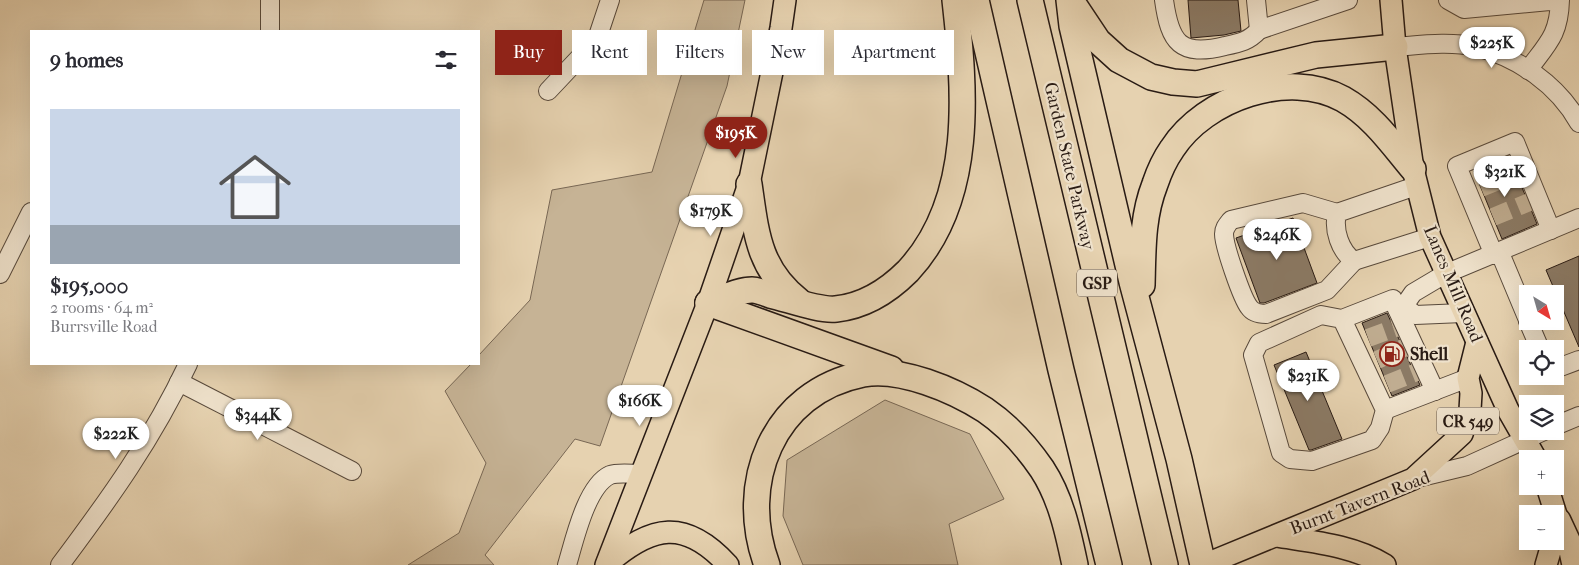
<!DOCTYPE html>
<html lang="en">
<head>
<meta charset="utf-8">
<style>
	:root { --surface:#fff; --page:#f7f7f7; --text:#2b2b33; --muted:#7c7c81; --accent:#8f2418 }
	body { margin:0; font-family:"IM FELL French Canon",serif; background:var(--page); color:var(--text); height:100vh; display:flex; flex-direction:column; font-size:19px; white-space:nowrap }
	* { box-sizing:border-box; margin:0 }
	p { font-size:16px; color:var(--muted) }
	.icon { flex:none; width:28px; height:28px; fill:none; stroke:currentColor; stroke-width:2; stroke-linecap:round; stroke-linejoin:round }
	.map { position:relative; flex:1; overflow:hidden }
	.panel { position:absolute; left:30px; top:30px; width:450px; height:335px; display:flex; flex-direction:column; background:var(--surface); border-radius:0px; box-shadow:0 5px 20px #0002 }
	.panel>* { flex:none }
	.guide { position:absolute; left:495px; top:30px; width:475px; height:45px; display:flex; gap:10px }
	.needle { width:32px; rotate:143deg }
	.fabs { position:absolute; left:1519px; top:285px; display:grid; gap:10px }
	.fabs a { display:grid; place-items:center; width:45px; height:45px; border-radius:0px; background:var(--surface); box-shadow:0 5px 20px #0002; font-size:25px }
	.price { position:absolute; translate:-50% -42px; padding:0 11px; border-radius:18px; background:#fff; color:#222; font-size:16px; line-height:32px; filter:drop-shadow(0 1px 2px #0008) }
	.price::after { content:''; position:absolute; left:50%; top:30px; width:15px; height:11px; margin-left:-8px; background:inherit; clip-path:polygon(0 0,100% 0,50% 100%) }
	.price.selected { background:var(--accent); color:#fff }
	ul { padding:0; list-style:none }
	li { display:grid; align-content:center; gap:10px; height:265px; padding:0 20px }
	li span { display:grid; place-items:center; height:155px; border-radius:0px; color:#555 }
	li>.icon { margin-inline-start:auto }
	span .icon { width:90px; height:90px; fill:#fffc; stroke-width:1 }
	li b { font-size:21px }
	h2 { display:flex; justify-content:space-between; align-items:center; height:60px; padding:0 20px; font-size:21px }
	.tag { padding:0 18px; border-radius:0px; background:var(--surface); box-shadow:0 5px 20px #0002; font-size:18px; line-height:45px }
	.tag.selected { background:var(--accent); color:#fff }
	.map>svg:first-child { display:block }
</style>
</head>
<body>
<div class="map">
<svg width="1579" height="565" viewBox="0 0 1579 565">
	<rect width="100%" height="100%" fill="#e6d2b0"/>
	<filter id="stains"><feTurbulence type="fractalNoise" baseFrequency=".004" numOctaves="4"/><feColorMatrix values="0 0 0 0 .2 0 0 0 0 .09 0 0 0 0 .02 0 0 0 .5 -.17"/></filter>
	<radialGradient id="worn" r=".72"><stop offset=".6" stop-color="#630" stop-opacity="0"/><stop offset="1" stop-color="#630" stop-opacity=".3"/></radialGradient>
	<g fill="#c6b395" stroke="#786754">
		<polygon points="704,0 745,0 727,86 600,446 575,439 485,555 494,565 408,565 459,533 486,463 445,391 471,364 479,364 479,355 530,300 552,190 652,172"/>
		<polygon points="885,400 970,434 1004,499 949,524 958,565 803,565 783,516 787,460"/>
	</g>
	<g fill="#8b7a65" stroke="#291b14">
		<polygon points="1188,0 1238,0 1241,31 1224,35 1191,38"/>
		<polygon points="1509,156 1537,224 1502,239 1474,171"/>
		<polygon points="1293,218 1317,283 1264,303 1260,303 1236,238"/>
		<polygon points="1579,256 1579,347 1546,270"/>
		<polygon points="1387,313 1420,385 1392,396 1362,323"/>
		<polygon points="1306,352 1342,439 1311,450 1309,450 1274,365"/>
	</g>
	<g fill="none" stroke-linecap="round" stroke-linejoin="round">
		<g stroke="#c0ad91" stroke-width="18" stroke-dasharray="18 9" stroke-linecap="butt">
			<polyline points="1481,188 1520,172"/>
			<polyline points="1493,217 1532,201"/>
			<polyline points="1368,338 1398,327"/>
			<polyline points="1377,360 1406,347"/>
			<polyline points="1387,384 1417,372"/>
		</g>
		<defs>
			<g id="minor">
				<path d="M1164,0c6,43 16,57 61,46 15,-3 24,-5 34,-16"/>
				<polyline points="1256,0 1259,30 1348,0"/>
				<path d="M1448,0l16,9 96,-9c-1,35 -12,43 -32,70"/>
				<polyline points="270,31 270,0"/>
				<path d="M1395,47c26,-2 55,-6 81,0 42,10 82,38 103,76"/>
				<polyline points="548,91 597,39 610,0"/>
				<path d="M1416,186l-79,27c-4,17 3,38 17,48l76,-24"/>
				<path d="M1337,213l-34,-10 -72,17c-4,5 -7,8 -7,14 0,12 18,64 25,73 4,6 11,7 17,7l61,-24 27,-29"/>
				<polyline points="1500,253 1528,320"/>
				<polyline points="1494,255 1457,166 1515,142 1551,230"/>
				<polyline points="0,274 31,212"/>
				<polyline points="1397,309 1435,391"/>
				<polyline points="1463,313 1415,315 1404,306 1413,293 1445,274 1579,218"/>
				<polyline points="1342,319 1385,410 1380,428 1372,440 1312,461 1290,459 1281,453 1253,355 1259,343 1321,315 1342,319 1393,299 1397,309 1404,306"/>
				<polyline points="1528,321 1540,349"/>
				<polyline points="1555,369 1579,360"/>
				<polyline points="179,382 352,471"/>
				<polyline points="1385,410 1468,378"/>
				<polyline points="1555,426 1579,416"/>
				<polyline points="1413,479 1467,466 1544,431"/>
				<path d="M60,565c50,-67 92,-125 128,-201"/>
				<path d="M567,565c7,-23 19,-79 43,-90 8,-3 22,-1 31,-1"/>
			</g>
			<g id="major">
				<polyline points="1391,0 1395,47 1413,169 1430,237 1508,410 1536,459"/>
				<polyline points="1547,486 1558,521 1555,533"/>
				<path d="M1276,536c37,6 76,9 109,29"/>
				<path d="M607,564c45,-39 78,-46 121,1"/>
				<polyline points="606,565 708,303 749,184 781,28 785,0"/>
				<polyline points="1204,565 1413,479 1462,434 1470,410 1471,393 1468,378 1477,342"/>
				<polyline points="1546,565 1553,541"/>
			</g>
			<g id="highway">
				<polyline points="976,0 1061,370 1109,565"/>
				<polyline points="1030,0 1165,565"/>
				<polyline points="1069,0 1072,26 1132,282 1179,459 1203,565"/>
				<polyline points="1072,2 1098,41 1119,60 1151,77 1173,82 1197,84 1316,55 1395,47"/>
				<path d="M749,184c7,48 9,85 50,117"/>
				<path d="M1142,285c1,-35 0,-68 13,-101 4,-12 10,-25 17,-35 33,-51 116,-80 171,-50 30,17 49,45 70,70"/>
				<path d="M708,303c13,-4 30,-13 44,-13 5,0 13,3 18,5 18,4 49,16 66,14 29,-3 52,-18 72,-38 67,-72 57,-181 47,-271"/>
				<polyline points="708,303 891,369"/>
				<polyline points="1558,521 1572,551 1575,565"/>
				<path d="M767,565c-30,-81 5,-173 96,-191 37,-7 91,16 122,36 22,15 42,37 57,59 19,29 26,63 33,96"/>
			</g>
		</defs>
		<use href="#minor" stroke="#58493b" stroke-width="20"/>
		<use href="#major" stroke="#291b14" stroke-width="24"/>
		<use href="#highway" stroke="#291b14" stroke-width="28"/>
		<use href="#minor" stroke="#efe2cc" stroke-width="18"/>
		<use href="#major" stroke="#e6d2b0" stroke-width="21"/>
		<use href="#highway" stroke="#e6d2b0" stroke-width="25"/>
	</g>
	<defs>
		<symbol id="fuel-ring" viewBox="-11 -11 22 22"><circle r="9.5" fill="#efe2cc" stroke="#8f2418" stroke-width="1.5"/><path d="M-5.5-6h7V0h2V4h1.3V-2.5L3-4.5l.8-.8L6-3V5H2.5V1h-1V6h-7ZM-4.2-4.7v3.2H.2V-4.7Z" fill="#8f2418"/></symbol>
	</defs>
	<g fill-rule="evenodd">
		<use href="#fuel-ring" x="1378" y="340" width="28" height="28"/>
	</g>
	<g text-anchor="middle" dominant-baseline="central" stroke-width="4.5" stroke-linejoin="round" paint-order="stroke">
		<g fill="#efe2cc" stroke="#64574b" stroke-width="1">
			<rect x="1077" y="269.5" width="40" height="27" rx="4"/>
			<rect x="1437" y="407.5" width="62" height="27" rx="4"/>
		</g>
		<g font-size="16" font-weight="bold" fill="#291b14">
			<text x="1097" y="283">GSP</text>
			<text x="1468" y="421">CR 549</text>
		</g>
		<g font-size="18" fill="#291b14" stroke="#efe2cc">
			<text transform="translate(1069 166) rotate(77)">Garden State Parkway</text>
			<text transform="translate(1453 284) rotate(67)">Lanes Mill Road</text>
			<text transform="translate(1360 503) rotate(-21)">Burnt Tavern Road</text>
		</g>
		<g font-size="18" font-weight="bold" fill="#291b14" stroke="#efe2cc" text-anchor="start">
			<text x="1410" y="354">Shell</text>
		</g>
	</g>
	<rect width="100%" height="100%" filter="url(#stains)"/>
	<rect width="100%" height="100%" fill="url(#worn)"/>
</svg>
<div class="fabs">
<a><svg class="needle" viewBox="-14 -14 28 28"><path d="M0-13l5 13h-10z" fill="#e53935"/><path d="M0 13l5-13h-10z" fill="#7c7c81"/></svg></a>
<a><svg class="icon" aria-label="locate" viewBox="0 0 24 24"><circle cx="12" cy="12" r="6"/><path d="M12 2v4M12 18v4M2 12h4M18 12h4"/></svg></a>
<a><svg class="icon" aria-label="layers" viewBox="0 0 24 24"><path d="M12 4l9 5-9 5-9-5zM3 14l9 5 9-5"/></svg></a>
<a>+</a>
<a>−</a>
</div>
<b class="price" style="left:1492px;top:69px">$225K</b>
<b class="price selected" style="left:736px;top:159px">$195K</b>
<b class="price" style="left:1505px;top:198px">$321K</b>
<b class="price" style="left:711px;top:237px">$179K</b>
<b class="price" style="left:1277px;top:261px">$246K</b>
<b class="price" style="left:1308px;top:402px">$231K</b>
<b class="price" style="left:640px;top:427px">$166K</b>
<b class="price" style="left:258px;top:441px">$344K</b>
<b class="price" style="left:116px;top:460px">$222K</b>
<div class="guide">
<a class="tag selected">Buy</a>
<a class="tag">Rent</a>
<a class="tag">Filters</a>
<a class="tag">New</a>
<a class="tag">Apartment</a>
</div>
<section class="panel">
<h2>9 homes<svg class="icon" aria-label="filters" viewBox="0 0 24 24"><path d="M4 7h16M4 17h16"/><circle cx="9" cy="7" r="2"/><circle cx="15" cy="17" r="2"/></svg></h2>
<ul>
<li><span style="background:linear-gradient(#c9d6e8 75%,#9aa5b1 0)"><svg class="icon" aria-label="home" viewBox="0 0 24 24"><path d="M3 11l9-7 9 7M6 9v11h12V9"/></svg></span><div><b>$195,000</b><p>2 rooms · 64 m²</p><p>Burrsville Road</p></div></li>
</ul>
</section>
</div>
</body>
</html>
